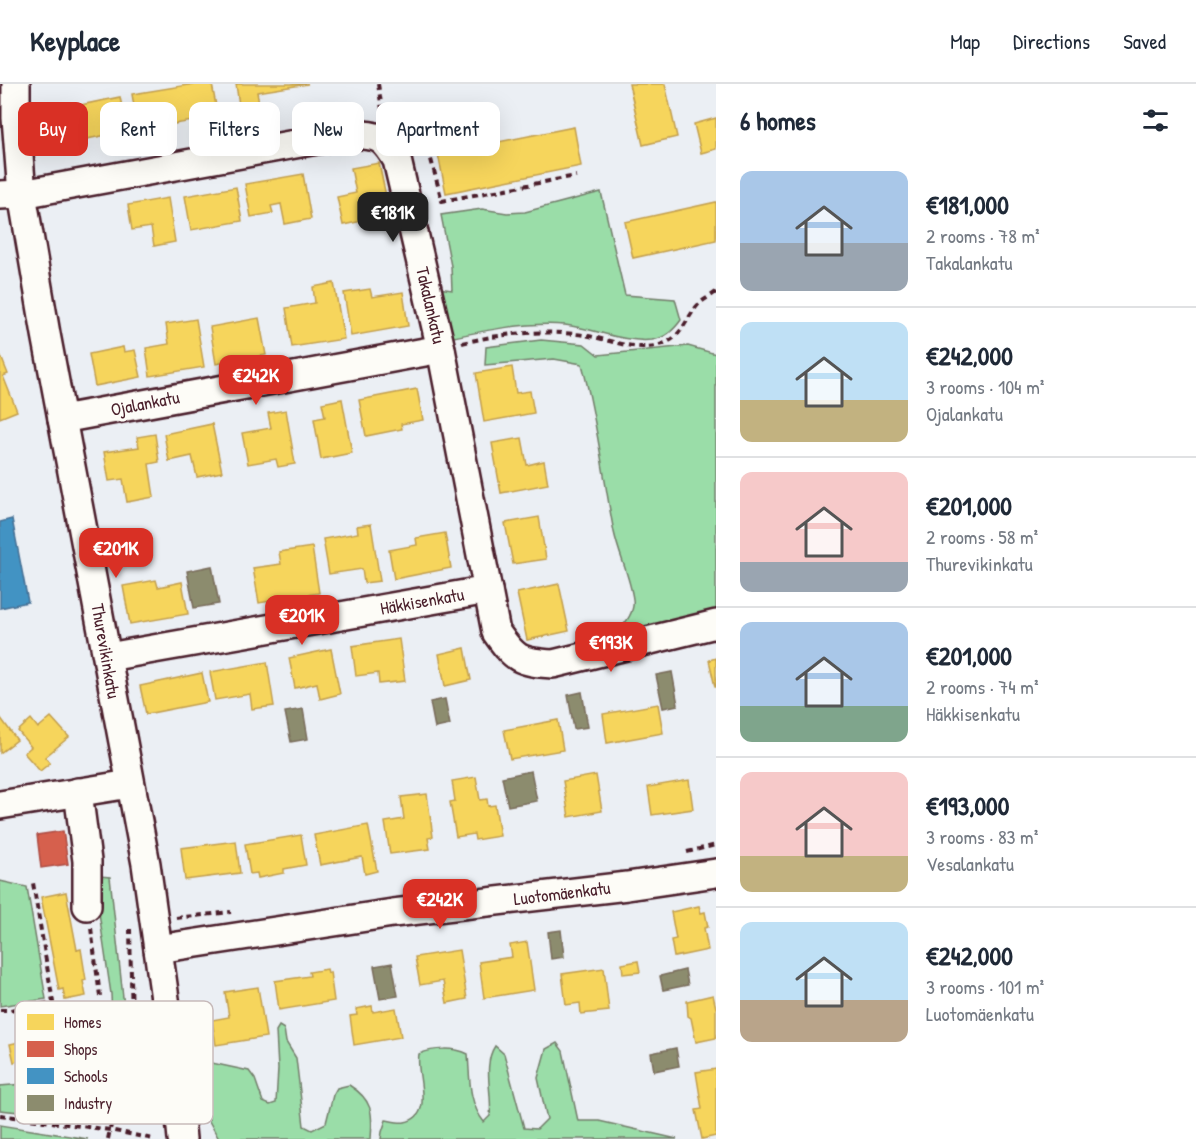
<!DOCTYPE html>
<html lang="en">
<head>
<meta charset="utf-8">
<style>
	:root { --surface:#fff; --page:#f2f2f3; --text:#1f2937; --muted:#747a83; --line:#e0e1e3; --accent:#d93025 }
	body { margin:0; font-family:"Patrick Hand",sans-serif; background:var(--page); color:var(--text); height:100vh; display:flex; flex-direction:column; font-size:22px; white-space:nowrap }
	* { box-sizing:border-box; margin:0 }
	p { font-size:20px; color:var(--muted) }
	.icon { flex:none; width:33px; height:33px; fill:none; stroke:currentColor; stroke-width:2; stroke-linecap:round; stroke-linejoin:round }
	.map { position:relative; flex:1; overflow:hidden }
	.details { display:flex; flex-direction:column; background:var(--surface); width:480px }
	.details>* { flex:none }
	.hud { position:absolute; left:18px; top:18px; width:570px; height:54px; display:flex; gap:12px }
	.price { position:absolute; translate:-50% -51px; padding:0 14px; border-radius:12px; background:var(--accent); color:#fff; font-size:20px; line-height:39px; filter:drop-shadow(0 2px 3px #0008) }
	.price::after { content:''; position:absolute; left:50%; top:36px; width:18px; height:14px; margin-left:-9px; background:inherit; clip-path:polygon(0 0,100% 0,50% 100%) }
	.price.selected { background:#222; color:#fff }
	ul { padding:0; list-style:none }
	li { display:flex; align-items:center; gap:18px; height:150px; padding:0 24px }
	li+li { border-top:2px solid var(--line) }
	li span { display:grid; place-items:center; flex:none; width:168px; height:120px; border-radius:12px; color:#555 }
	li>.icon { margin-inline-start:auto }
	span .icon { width:72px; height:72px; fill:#fffc; stroke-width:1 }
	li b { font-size:26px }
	h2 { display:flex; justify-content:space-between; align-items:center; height:72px; padding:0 24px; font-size:26px }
	.chip { padding:0 21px; border-radius:12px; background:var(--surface); box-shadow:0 6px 24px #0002; font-size:21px; line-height:54px }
	.chip.selected { background:var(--accent); color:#fff }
	header { display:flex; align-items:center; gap:36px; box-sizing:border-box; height:84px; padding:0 30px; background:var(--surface); border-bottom:2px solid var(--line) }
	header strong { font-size:28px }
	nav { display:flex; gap:33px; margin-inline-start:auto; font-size:21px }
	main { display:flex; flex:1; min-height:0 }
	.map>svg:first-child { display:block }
</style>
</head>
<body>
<header>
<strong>Keyplace</strong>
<nav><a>Map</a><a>Directions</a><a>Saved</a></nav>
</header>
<main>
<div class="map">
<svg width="716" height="1055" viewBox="0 0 716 1055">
	<rect width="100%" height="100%" fill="#ebeff4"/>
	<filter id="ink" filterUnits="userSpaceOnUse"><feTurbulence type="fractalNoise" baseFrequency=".0167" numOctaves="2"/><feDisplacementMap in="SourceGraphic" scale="12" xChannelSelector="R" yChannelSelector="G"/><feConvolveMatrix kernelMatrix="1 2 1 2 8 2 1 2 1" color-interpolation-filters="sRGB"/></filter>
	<g filter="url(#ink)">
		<g fill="#9adda8" stroke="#727e6a" stroke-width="1.5">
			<path d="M601,108l24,103 50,4 6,21c-8,11 -16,18 -29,20 -29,3 -59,-12 -87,-15 -39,-3 -78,5 -116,13l-11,-50 14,2 -1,-24 -10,-51 41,-6 25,4 18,-1z"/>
			<path d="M541,256l43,4 14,11 90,-9 28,8v259l-91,26 -7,-8c8,-8 17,-20 15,-32 -3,-22 -14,-44 -19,-67 -11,-56 -17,-113 -32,-168l-28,-5 -69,6 1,-18z"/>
			<polygon points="99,792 110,793 126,941 125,986 97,1036 0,1026 0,1002 37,999 101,979 113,955 111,910 97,815"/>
			<polygon points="0,797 27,803 46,915 0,922"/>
			<path d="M279,942l5,3 2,13 10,16 8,68 8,4 14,-7 7,-28 4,-7 12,-3c24,15 24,28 22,54h-152l-10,-18 -5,-52 8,-6 37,8 6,8 8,23 7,3 6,-2 2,-34 -2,-38z"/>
			<path d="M557,959l6,8 15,70h21l78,18h-296l1,-7 4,-12c6,1 14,3 19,2 31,-6 10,-47 14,-68 15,-6 35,-7 49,0 2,24 0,48 16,68l6,-6c3,-21 -8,-51 5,-70l9,8 20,74 13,1 10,-10 -9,-41 8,-29z"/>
			<polygon points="0,1041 88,1055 0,1055"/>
		</g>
		<g fill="#f6d55c" stroke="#c29e4d" stroke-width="1.5">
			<polygon points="194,0 212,0 218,33 138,46 132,10"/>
			<polygon points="236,0 308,0 257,8 260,25 240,28"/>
			<polygon points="629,0 665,0 677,53 643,61"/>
			<polygon points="120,13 127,47 47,63 41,29"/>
			<polygon points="716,34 716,65 701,69 694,40"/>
			<polygon points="574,43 581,82 446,109 438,70"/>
			<polygon points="379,79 390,131 343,141 337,113 356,109 351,84"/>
			<polygon points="303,90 311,135 285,140 281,120 271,122 273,129 251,133 245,100"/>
			<polygon points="236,103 242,137 191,146 185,112"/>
			<polygon points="168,114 175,158 154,162 151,143 132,146 128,121"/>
			<polygon points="716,118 716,156 633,174 625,138"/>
			<polygon points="334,199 344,255 292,263 286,224 315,219 313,203"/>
			<polygon points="370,205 372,213 403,208 408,242 351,252 344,209"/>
			<polygon points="259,234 266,271 216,280 210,243"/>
			<polygon points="196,235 204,283 150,292 146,264 169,260 166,240"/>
			<polygon points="123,263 124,268 135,266 141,293 95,302 89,270"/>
			<polygon points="0,270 8,290 3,292 17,327 0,334"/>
			<polygon points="512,283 516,309 530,307 534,329 484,338 476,289"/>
			<polygon points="417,305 423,336 401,340 402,345 366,352 359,316"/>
			<polygon points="342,315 352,369 321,375 314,335 325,333 322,319"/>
			<polygon points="286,326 295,380 278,383 276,375 248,380 242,349 271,344 268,329"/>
			<polygon points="212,340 222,388 197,393 192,372 169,377 164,350"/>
			<polygon points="155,350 159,378 149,380 154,413 127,418 123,395 109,397 104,368 139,363 137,353"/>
			<polygon points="522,354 527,381 544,377 548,400 501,409 492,359"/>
			<polygon points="539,433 546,475 513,480 505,439"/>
			<polygon points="371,440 380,497 364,499 362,485 329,490 323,455 358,449 357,442"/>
			<polygon points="445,449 451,484 394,495 389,466 417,461 416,454"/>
			<polygon points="312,463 319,509 259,519 253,484 281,480 279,468"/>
			<polygon points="156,496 158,503 182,498 188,530 130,540 123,502"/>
			<polygon points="559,500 569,547 527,556 517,509"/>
			<polygon points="399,555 405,597 379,600 378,589 356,592 352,562"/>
			<polygon points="465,564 471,596 445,602 439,570"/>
			<polygon points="331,565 340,610 320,615 317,599 295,604 289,574"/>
			<polygon points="716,574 716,603 715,603 709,576"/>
			<polygon points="267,578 274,622 252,625 250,610 215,616 210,588"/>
			<polygon points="202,589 208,618 146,630 140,602"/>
			<polygon points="658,620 663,649 607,659 603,630"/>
			<polygon points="0,633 17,656 0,669"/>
			<polygon points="51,633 69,653 45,673 50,679 40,687 24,669 31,663 18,647 31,635 38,644"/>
			<polygon points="558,636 563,666 510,675 504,646"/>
			<polygon points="596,691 602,727 569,733 563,697"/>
			<polygon points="476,693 480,716 487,715 488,722 495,721 500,752 475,756 474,750 456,753 450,718 455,717 452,697"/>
			<polygon points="689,696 693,725 652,731 648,703"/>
			<polygon points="427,710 433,753 428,754 430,765 390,770 385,738 404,735 401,713"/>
			<polygon points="368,741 377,787 365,790 362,773 320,781 314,751"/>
			<polygon points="301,751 306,781 284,785 284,789 258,794 257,789 250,790 245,760"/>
			<polygon points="236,757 240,789 185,796 181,764"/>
			<polygon points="66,808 77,866 81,865 86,896 83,897 86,912 65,916 63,905 59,906 41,813"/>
			<polygon points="699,822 701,829 705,828 708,843 704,844 708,866 674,873 671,856 676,855 671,828"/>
			<polygon points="527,858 534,906 484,914 479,878 512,873 510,861"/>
			<polygon points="459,866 467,915 447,919 443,897 420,901 415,873"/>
			<polygon points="638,877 640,888 623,890 622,880"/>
			<polygon points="604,884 609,927 581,930 580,919 566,921 562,890"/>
			<polygon points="327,885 328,889 330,888 334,917 279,926 275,897 310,892 309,888"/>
			<polygon points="258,903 266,953 216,961 212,936 229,933 225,908"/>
			<polygon points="713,911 716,924 716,954 696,958 691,934 688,932 687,917"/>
			<polygon points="372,922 373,928 396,924 401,953 354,961 350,932 357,931 356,925"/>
			<polygon points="90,944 95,970 21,986 19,977 14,978 10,960 24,957 23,953 51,947 52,952"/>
			<polygon points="716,985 716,1052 702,1055 696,1026 702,1025 696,988"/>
		</g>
		<polygon fill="#d6604d" stroke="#ac4c43" stroke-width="1.5" points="63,747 68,780 41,784 37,751"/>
		<polygon fill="#4393c3" stroke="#457095" stroke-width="1.5" points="12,435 28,518 0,524 0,438"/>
		<g fill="#8c8c6e" stroke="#786b5a" stroke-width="1.5">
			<polygon points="212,482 219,520 194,524 187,487"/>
			<polygon points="672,588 678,621 663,624 656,591"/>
			<polygon points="582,608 588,643 574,645 568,611"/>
			<polygon points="445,615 450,641 435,644 430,618"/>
			<polygon points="303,625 308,655 291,658 285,628"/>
			<polygon points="531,687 537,717 508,722 502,693"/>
			<polygon points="561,846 564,873 551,875 548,848"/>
			<polygon points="392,879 398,912 380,915 374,882"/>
			<polygon points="685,886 688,901 663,906 660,892"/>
			<polygon points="676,964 679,982 654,987 651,969"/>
		</g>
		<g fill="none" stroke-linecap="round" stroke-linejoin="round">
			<defs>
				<g id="minor">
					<polyline points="16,0 16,34 22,110 46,250 146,780 176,993 182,1055"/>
					<path d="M0,111l22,-1 328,-60c29,2 32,1 47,26l44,189 55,283c19,27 23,30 57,32l163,-40"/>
					<polyline points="62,335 441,265"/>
					<polyline points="108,573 488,506"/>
					<polyline points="78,708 87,777 87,822"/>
					<polyline points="0,721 130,700"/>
					<polyline points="158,865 393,829 627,802 716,789"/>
				</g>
			</defs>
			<use href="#minor" stroke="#4a1f2b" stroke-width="32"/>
			<g stroke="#4a1f2b" stroke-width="4" stroke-dasharray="6 4.5" stroke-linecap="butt">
				<polyline points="378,0 383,32"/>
				<polyline points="423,45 442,117 576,92"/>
				<path d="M462,259c38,-9 75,-13 113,-9 29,2 62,21 90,9 17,-7 21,-24 32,-37 5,-6 13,-9 19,-14"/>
				<polyline points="687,768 716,761"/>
				<polyline points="176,834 231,828"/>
				<polyline points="91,844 100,912"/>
				<polyline points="0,926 10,926 53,918 33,799"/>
				<polyline points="0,1031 110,1046 153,1055"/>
				<polyline points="108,1055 114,1027 133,988 130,845"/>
			</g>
			<use href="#minor" stroke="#fdfcf7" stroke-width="27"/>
		</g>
	</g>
	<g text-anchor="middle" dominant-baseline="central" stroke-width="6" stroke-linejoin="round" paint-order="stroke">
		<g font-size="18" fill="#4a1f2b" stroke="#fdfcf7">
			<text transform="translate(431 221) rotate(77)">Takalankatu</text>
			<text transform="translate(145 319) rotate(-11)">Ojalankatu</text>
			<text transform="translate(422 517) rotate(-10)">Häkkisenkatu</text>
			<text transform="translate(106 567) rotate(80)">Thurevikinkatu</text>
			<text transform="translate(562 809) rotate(-7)">Luotomäenkatu</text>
		</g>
	</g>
	<rect x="15" y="917" width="198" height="123" rx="9" fill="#fdfcf7" stroke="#c7baba" stroke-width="1.5"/>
	<rect x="27" y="930" width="27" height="16" fill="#f6d55c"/>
	<rect x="27" y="957" width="27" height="16" fill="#d6604d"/>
	<rect x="27" y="984" width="27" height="16" fill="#4393c3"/>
	<rect x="27" y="1011" width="27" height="16" fill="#8c8c6e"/>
	<g font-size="16" fill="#4a1f2b">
		<text x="64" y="944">Homes</text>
		<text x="64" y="971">Shops</text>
		<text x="64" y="998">Schools</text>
		<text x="64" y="1025">Industry</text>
	</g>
</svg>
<b class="price selected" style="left:393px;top:159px">€181K</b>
<b class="price" style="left:256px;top:322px">€242K</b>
<b class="price" style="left:116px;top:495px">€201K</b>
<b class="price" style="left:302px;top:562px">€201K</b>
<b class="price" style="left:611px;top:589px">€193K</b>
<b class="price" style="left:440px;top:846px">€242K</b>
<div class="hud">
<a class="chip selected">Buy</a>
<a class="chip">Rent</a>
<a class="chip">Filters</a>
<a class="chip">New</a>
<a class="chip">Apartment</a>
</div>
</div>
<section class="details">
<h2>6 homes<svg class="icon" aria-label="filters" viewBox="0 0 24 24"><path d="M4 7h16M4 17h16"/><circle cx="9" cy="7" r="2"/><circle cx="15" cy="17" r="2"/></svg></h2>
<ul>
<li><span style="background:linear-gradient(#a9c7e8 60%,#9aa5b1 0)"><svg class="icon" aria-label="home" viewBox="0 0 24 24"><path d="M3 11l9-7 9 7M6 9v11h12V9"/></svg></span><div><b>€181,000</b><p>2 rooms · 78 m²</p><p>Takalankatu</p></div></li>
<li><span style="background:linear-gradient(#bfe0f5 65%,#c2b280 0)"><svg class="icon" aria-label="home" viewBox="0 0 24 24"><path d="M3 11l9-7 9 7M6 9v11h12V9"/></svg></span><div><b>€242,000</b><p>3 rooms · 104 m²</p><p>Ojalankatu</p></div></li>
<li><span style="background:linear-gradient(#f6c9c9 75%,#9aa5b1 0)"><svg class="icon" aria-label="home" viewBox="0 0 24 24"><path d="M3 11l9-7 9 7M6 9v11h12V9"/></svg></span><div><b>€201,000</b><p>2 rooms · 58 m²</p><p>Thurevikinkatu</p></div></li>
<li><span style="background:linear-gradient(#a9c7e8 70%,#7fa58c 0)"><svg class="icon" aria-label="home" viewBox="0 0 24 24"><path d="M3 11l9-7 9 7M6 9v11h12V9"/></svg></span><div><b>€201,000</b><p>2 rooms · 74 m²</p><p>Häkkisenkatu</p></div></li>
<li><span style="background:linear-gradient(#f6c9c9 70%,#c2b280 0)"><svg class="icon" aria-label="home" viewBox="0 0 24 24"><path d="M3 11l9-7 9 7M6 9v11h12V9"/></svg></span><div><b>€193,000</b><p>3 rooms · 83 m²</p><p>Vesalankatu</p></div></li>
<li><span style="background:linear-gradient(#bfe0f5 65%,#b9a48a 0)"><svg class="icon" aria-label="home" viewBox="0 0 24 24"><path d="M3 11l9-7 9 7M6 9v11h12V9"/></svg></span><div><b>€242,000</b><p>3 rooms · 101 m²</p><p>Luotomäenkatu</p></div></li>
</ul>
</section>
</main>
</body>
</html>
